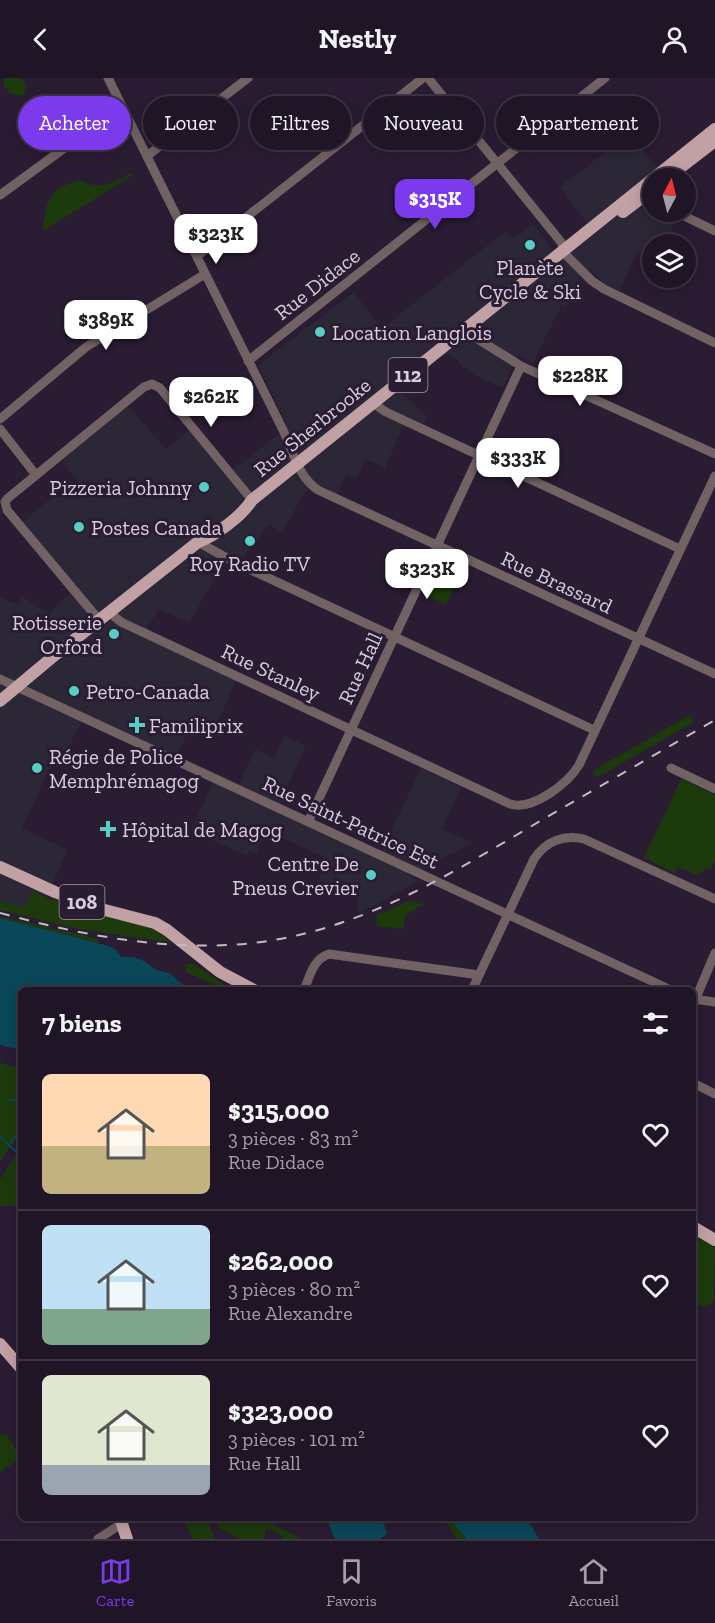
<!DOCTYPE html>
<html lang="fr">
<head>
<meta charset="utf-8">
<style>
	:root { --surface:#201526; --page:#281e2e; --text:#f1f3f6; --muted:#a29fa7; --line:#3d3443; --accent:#7c3aed }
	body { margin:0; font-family:"Zilla Slab",serif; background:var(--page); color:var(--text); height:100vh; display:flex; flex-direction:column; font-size:22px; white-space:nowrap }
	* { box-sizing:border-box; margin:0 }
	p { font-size:20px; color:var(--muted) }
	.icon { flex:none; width:33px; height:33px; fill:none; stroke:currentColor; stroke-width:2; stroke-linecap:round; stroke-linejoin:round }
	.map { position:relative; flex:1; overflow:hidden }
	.panel { position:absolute; left:18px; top:909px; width:678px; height:534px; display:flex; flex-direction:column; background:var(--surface); border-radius:9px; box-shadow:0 3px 15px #0003,0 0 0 2px var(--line) }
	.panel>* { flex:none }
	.hud { position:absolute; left:18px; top:18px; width:680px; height:54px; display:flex; gap:12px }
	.needle { width:39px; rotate:7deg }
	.fabs { position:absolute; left:642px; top:90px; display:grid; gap:12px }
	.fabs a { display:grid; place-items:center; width:54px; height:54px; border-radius:50%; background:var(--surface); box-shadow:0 3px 15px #0003,0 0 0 2px var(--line); font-size:30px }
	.price { position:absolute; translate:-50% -51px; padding:0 14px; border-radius:12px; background:#fff; color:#222; font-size:20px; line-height:39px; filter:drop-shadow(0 2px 3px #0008) }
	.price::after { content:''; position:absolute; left:50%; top:36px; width:18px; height:14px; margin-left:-9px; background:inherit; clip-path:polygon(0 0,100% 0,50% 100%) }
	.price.active { background:var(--accent); color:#fff }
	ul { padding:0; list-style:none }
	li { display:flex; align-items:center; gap:18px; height:150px; padding:0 24px }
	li+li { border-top:2px solid var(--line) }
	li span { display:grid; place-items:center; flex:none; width:168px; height:120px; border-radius:9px; color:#555 }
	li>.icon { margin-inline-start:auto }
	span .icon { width:72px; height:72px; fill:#fffc; stroke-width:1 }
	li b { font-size:26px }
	h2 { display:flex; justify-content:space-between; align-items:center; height:72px; padding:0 24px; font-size:26px }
	.chip { padding:0 21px; border-radius:27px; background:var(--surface); box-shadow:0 3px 15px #0003,0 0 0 2px var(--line); font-size:21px; line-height:54px }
	.chip.active { background:var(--accent); color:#fff }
	header { display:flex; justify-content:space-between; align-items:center; height:78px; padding:0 24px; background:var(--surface); font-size:27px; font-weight:700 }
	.menu { display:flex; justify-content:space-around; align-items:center; height:84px; border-top:2px solid var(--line); background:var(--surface); font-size:16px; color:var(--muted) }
	.menu a { display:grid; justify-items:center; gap:3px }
	.menu .active { color:var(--accent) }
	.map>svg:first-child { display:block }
</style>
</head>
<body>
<header><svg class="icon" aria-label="back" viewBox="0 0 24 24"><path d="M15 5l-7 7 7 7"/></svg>Nestly<svg class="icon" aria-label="person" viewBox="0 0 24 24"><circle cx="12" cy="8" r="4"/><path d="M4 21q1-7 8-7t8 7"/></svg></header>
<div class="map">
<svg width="715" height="1461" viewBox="0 0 715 1461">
	<rect width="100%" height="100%" fill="#2a1c33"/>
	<polygon fill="#2b2737" points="630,55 657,90 627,114 639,129 674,146 664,166 652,166 652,180 637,174 619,213 604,205 590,192 580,199 565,230 561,228 533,285 518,277 503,310 475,297 458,285 459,283 446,276 399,313 427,338 423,346 407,338 385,390 366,381 357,400 347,395 337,416 316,405 305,414 282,455 269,447 241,482 229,476 189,545 159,531 147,550 240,595 217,645 196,636 177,677 239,706 255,671 274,680 285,658 306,668 280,725 382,773 421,690 461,709 442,751 472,765 410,798 419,803 362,834 357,832 358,822 318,803 328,781 267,753 256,776 249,773 247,778 191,752 213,705 82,644 62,681 56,678 22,750 68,772 46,819 33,813 25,829 0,823 0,519 17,527 22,519 49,535 70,515 16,449 53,419 61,419 79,405 61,383 128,328 166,371 189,352 226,397 288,349 258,287 354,214 382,250 506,153 513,161 533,146 553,172 587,145 560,109"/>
	<g fill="#1d3a0c">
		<polygon points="4,0 21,0 26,8 24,17 20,18 9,15 4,7"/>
		<path d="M131,95l2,2 -90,56c-1,-6 1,-9 2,-15 2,-23 13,-29 34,-36 22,11 32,3 52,-7z"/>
		<polygon points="442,477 464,488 446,527 422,516 439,479"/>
		<polygon points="690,637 694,644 598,699 593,697 594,692"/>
		<polygon points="681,701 715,717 715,782 710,792 705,790 703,795 700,794 698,797 678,789 675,795 644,780"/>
		<polygon points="33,813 52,822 53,820 99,837 150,849 173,865 73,850 0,832 0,823 25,829"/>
		<polygon points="409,823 423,826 405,838 403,851 376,848 377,837"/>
		<polygon points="0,838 99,861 98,865 0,840"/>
		<polygon points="192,885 232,912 225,912 186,894 185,887"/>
		<polygon points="0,985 21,990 21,1054 0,1084"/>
		<polygon points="21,1069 21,1128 0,1128 0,1102"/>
		<polygon points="693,1156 715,1169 714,1220 711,1226 703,1229 693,1224"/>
		<polygon points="6,1355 15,1370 21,1366 21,1380 0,1394 0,1358"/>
		<polygon points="183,1440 207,1440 214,1461 193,1461"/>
		<polygon points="225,1440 260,1440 302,1461 281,1461 282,1457 266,1450 264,1461 239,1461 219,1450 218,1446"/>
		<polygon points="444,1440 449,1440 467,1461 457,1461"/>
	</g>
	<g fill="#094759">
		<path d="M0,840l109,28 7,4 5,7c18,0 19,1 34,12 5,3 13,2 18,7 6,5 11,10 18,14h-170v60l-21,-5z"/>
		<polygon points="326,1440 382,1440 387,1456 380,1461 335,1461"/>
		<polygon points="449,1440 527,1440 539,1461 467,1461"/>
	</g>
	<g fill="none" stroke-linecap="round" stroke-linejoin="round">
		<g stroke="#094759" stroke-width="2">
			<polyline points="9,1022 21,1021"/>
			<polyline points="0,1059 21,1078"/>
			<polyline points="9,1067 21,1050"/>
		</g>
		<g stroke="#726264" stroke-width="9">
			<path d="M108,0l175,352c10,21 15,47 35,60l397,184"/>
			<polyline points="428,0 561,164 567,178 592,203 604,211 715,265"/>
			<polyline points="147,78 248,0"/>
			<polyline points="0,117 122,28"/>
			<polyline points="676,134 715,153"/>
			<polyline points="197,178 423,0"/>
			<polyline points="465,251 476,260 521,288 715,376"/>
			<polyline points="248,283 605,0"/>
			<polyline points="373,325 386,334 680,471"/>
			<polyline points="0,341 86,269 205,196"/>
			<polyline points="0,351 36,397"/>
			<polyline points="198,464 234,484 594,652"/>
			<path d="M109,534l12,10 389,182c23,7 58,-21 69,-39l136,-289"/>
			<polyline points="99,542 7,432 5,424 8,420 144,309 152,306 160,310 252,422"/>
			<polyline points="0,601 671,912"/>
			<polyline points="671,690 715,711"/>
			<polyline points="308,744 521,288"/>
			<path d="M304,912c6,-14 9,-31 25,-36l150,21"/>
			<path d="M472,912l62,-131c12,-18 30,-25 50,-20l131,60"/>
			<polyline points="693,921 715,924"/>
			<polyline points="693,927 715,875"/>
			<polyline points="693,1005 715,1016"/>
			<polyline points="98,1461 121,1446"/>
		</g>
		<g stroke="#c2a1a5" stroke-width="12">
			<polyline points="667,100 715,63"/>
			<polyline points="623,134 652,112"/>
			<path d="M0,623l55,-46 143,-113c17,-6 44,-26 54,-42l45,-36 418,-335"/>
			<polyline points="0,789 55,814 97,830 155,845 167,852 220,894 254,912"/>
			<polyline points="693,1149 715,1162"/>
			<polyline points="0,1266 21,1290"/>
			<polyline points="120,1440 127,1461"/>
		</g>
		<path stroke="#c3bac9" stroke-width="2" stroke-dasharray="10 10" stroke-linecap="butt" d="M0,835c74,20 151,36 229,32 114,-6 205,-61 301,-118 61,-36 123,-71 185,-107"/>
	</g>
	<g fill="#56cec3" stroke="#2a1c33" stroke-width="2">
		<circle cx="530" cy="167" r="6"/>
		<circle cx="320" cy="254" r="6"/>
		<circle cx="204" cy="409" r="6"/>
		<circle cx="79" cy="449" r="6"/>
		<circle cx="250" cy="463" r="6"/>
		<circle cx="114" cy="556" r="6"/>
		<circle cx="74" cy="613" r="6"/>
		<path d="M134 638h6v6h6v6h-6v6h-6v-6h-6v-6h6z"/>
		<circle cx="37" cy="690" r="6"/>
		<path d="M105 742h6v6h6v6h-6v6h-6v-6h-6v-6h6z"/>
		<circle cx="371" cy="797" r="6"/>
	</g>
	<g text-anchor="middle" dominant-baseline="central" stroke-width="6" stroke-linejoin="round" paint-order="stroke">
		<g fill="#2a1c33" stroke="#a399aa" stroke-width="1.5">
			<rect x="388.5" y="280" width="39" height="34" rx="4.5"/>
			<rect x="59.5" y="807" width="45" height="34" rx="4.5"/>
		</g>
		<g font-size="20" font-weight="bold" fill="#d7cedd">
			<text x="408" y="297">112</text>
			<text x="82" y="824">108</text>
		</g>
		<g font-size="21" fill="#d7cedd" stroke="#2a1c33" text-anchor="start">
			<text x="530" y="189" text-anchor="middle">Planète<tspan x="530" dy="24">Cycle &amp; Ski</tspan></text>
			<text x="332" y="254">Location Langlois</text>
			<text x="192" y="409" text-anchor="end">Pizzeria Johnny</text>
			<text x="91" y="449">Postes Canada</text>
			<text x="250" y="485" text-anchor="middle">Roy Radio TV</text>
			<text x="102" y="544" text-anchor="end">Rotisserie<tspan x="102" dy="24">Orford</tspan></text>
			<text x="86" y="613">Petro-Canada</text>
			<text x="149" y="647">Familiprix</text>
			<text x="49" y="678">Régie de Police<tspan x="49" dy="24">Memphrémagog</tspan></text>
			<text x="122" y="751">Hôpital de Magog</text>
			<text x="359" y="785" text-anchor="end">Centre De<tspan x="359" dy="24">Pneus Crevier</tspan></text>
		</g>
		<g font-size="21" fill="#d7cedd" stroke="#2a1c33">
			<text transform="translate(317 206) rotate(-38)">Rue Didace</text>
			<text transform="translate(312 349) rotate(-39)">Rue Sherbrooke</text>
			<text transform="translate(557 504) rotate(25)">Rue Brassard</text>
			<text transform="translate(360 590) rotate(-65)">Rue Hall</text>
			<text transform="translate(271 594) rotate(25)">Rue Stanley</text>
			<text transform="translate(351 744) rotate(25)">Rue Saint-Patrice Est</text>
		</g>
	</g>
</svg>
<div class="fabs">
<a><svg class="needle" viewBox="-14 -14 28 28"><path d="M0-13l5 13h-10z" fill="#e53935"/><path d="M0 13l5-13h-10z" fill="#a29fa7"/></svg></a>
<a><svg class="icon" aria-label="layers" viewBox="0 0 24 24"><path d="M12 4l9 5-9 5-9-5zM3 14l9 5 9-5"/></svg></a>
</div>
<b class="price active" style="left:435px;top:152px">$315K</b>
<b class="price" style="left:216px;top:187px">$323K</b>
<b class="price" style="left:106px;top:273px">$389K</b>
<b class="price" style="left:580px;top:329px">$228K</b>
<b class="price" style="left:211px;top:350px">$262K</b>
<b class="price" style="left:518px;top:411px">$333K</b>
<b class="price" style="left:427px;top:522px">$323K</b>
<div class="hud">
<a class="chip active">Acheter</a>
<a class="chip">Louer</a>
<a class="chip">Filtres</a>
<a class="chip">Nouveau</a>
<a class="chip">Appartement</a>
</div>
<section class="panel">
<h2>7 biens<svg class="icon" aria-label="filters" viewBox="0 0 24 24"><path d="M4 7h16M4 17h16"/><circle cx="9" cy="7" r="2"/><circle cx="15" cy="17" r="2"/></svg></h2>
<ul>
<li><span style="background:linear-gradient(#ffd9b3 60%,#c2b280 0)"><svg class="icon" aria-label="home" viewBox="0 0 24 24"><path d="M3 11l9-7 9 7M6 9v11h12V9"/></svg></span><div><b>$315,000</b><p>3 pièces · 83 m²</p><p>Rue Didace</p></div><svg class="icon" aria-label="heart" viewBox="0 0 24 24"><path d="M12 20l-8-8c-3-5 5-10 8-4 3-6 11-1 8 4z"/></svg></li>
<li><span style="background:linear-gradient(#bfe0f5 70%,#7fa58c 0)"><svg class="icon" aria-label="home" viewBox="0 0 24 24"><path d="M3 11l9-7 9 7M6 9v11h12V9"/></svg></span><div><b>$262,000</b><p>3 pièces · 80 m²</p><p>Rue Alexandre</p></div><svg class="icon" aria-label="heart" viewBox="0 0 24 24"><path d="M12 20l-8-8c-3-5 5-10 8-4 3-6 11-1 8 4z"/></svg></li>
<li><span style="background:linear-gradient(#dfe7d0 75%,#9aa5b1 0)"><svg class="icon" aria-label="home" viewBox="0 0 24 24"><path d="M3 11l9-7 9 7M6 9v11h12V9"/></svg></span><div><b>$323,000</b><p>3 pièces · 101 m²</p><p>Rue Hall</p></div><svg class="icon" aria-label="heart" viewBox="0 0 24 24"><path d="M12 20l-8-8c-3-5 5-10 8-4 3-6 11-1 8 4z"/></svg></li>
</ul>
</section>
</div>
<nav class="menu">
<a class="active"><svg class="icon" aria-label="map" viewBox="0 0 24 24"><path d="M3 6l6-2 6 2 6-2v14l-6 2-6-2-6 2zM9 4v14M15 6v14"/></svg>Carte</a>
<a><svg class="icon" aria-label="saved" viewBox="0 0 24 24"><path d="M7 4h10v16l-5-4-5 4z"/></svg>Favoris</a>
<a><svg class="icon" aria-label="home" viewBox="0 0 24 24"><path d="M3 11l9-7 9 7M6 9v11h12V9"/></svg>Accueil</a>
</nav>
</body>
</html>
